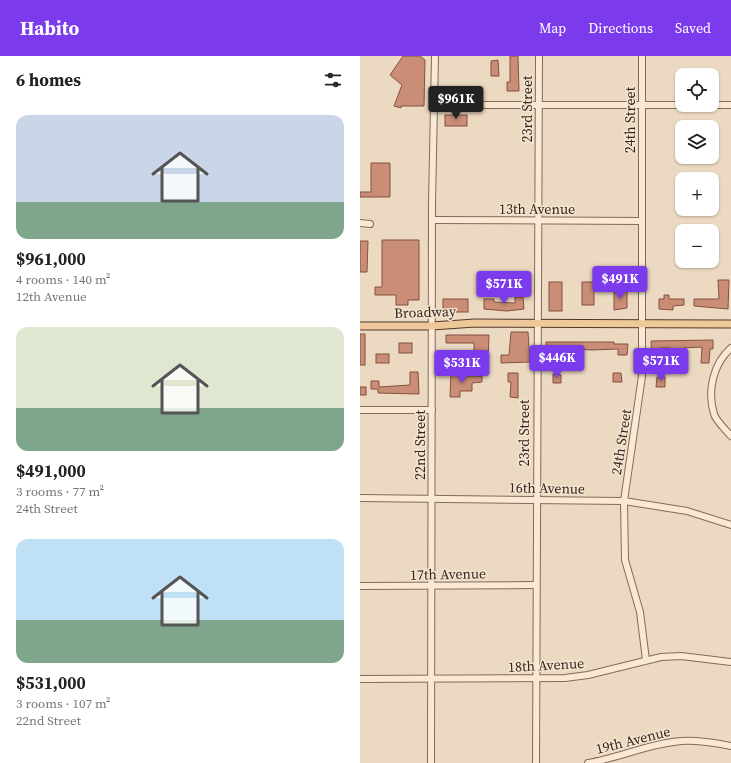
<!DOCTYPE html>
<html lang="en">
<head>
<meta charset="utf-8">
<style>
	:root { --surface:#fff; --page:#f2f2f2; --text:#222; --muted:#767676; --accent:#7c3aed }
	body { margin:0; font-family:"Source Serif 4",serif; background:var(--page); color:var(--text); height:100vh; display:flex; flex-direction:column; font-size:15px; white-space:nowrap }
	* { box-sizing:border-box; margin:0 }
	p { font-size:13px; color:var(--muted) }
	.icon { flex:none; width:22px; height:22px; fill:none; stroke:currentColor; stroke-width:2; stroke-linecap:round; stroke-linejoin:round }
	.map { position:relative; flex:1; overflow:hidden }
	.details { display:flex; flex-direction:column; background:var(--surface); width:360px }
	.details>* { flex:none }
	.tools { position:absolute; left:315px; top:12px; display:grid; gap:8px }
	.tools a { display:grid; place-items:center; width:44px; height:44px; border-radius:8px; background:var(--surface); box-shadow:0 1px 3px #0004; font-size:20px }
	.price { position:absolute; translate:-50% -34px; padding:0 9px; border-radius:4px; background:var(--accent); color:#fff; font-size:13px; line-height:26px; filter:drop-shadow(0 1px 2px #0008) }
	.price::after { content:''; position:absolute; left:50%; top:24px; width:12px; height:9px; margin-left:-6px; background:inherit; clip-path:polygon(0 0,100% 0,50% 100%) }
	.price.on { background:#222; color:#fff }
	ul { padding:0; list-style:none }
	li { display:grid; align-content:center; gap:8px; height:212px; padding:0 16px }
	li span { display:grid; place-items:center; height:124px; border-radius:12px; color:#555 }
	li>.icon { margin-inline-start:auto }
	span .icon { width:72px; height:72px; fill:#fffc; stroke-width:1 }
	li b { font-size:17px }
	h2 { display:flex; justify-content:space-between; align-items:center; height:48px; padding:0 16px; font-size:17px }
	header { display:flex; align-items:center; gap:24px; box-sizing:border-box; height:56px; padding:0 20px; background:var(--accent); color:#fff }
	header strong { font-size:19px }
	nav { display:flex; gap:22px; margin-inline-start:auto; font-size:14px }
	main { display:flex; flex:1; min-height:0 }
	.map>svg:first-child { display:block }
</style>
</head>
<body>
<header>
<strong>Habito</strong>
<nav><a>Map</a><a>Directions</a><a>Saved</a></nav>
</header>
<main>
<section class="details">
<h2>6 homes<svg class="icon" aria-label="filters" viewBox="0 0 24 24"><path d="M4 7h16M4 17h16"/><circle cx="9" cy="7" r="2"/><circle cx="15" cy="17" r="2"/></svg></h2>
<ul>
<li><span style="background:linear-gradient(#c9d6e8 70%,#7fa58c 0)"><svg class="icon" aria-label="home" viewBox="0 0 24 24"><path d="M3 11l9-7 9 7M6 9v11h12V9"/></svg></span><div><b>$961,000</b><p>4 rooms · 140 m²</p><p>12th Avenue</p></div></li>
<li><span style="background:linear-gradient(#dfe7d0 65%,#7fa58c 0)"><svg class="icon" aria-label="home" viewBox="0 0 24 24"><path d="M3 11l9-7 9 7M6 9v11h12V9"/></svg></span><div><b>$491,000</b><p>3 rooms · 77 m²</p><p>24th Street</p></div></li>
<li><span style="background:linear-gradient(#bfe0f5 65%,#7fa58c 0)"><svg class="icon" aria-label="home" viewBox="0 0 24 24"><path d="M3 11l9-7 9 7M6 9v11h12V9"/></svg></span><div><b>$531,000</b><p>3 rooms · 107 m²</p><p>22nd Street</p></div></li>
</ul>
</section>
<div class="map">
<svg width="371" height="707" viewBox="0 0 371 707">
	<rect width="100%" height="100%" fill="#ecd9c1"/>
	<g fill="#ca8e77" stroke="#845140">
		<polygon points="43,0 60,0 65,4 64,50 41,50 41,52 34,50 42,29 30,19"/>
		<polygon points="150,0 158,0 159,35 147,35 147,26 150,26"/>
		<polygon points="138,4 139,20 131,20 131,5"/>
		<rect x="85" y="59" width="22" height="11"/>
		<polygon points="11,107 30,107 30,141 0,141 0,136 11,136"/>
		<polygon points="22,184 59,184 59,244 48,244 48,249 36,249 36,239 15,239 15,231 22,231"/>
		<polygon points="0,185 8,185 7,216 0,216"/>
		<polygon points="358,224 369,224 368,253 334,250 334,243 359,243"/>
		<rect x="189" y="226" width="13" height="29"/>
		<rect x="222" y="226" width="12" height="23"/>
		<polygon points="267,235 267,252 254,254 254,236"/>
		<polygon points="304,239 309,239 309,243 324,243 324,249 313,250 313,254 299,253 299,243 304,243"/>
		<polygon points="155,241 163,241 164,253 147,255 124,253 124,243 134,243 134,246 155,247"/>
		<rect x="83" y="243" width="25" height="13"/>
		<polygon points="151,276 168,276 170,306 141,307 141,299 149,299"/>
		<rect x="0" y="278" width="5" height="31"/>
		<polygon points="86,279 129,279 128,307 93,305 93,297 114,297 114,287 86,287"/>
		<polygon points="353,284 353,293 350,293 349,307 341,307 342,291 324,292 324,309 318,309 318,305 310,305 310,292 300,292 300,305 292,305 291,285"/>
		<polygon points="186,286 254,286 254,288 268,288 267,299 258,299 258,293 232,294 213,293 213,295 207,296 208,308 202,308 201,303 192,304 191,295 186,295"/>
		<rect x="39" y="287" width="13" height="10"/>
		<rect x="16" y="298" width="13" height="9"/>
		<polygon points="50,316 58,316 59,338 18,337 18,333 11,333 11,325 19,325 19,331 50,329"/>
		<polygon points="91,317 104,317 103,320 122,320 122,326 112,327 112,335 100,335 100,341 90,341"/>
		<polygon points="148,317 158,317 158,342 150,341 151,326 148,326"/>
		<polygon points="253,317 261,317 262,326 253,326"/>
		<polygon points="193,318 201,319 201,327 193,327"/>
		<polygon points="297,321 305,321 305,331 296,331"/>
		<rect x="0" y="331" width="6" height="8"/>
	</g>
	<g fill="none" stroke-linecap="round" stroke-linejoin="round">
		<defs>
			<g id="minor">
				<polyline points="282,0 282,320 264,445 265,504 280,556 286,604"/>
				<polyline points="75,49 371,49"/>
				<polyline points="73,164 282,165"/>
				<polyline points="0,167 10,168"/>
				<path d="M371,292c-18,16 -24,43 -17,66 2,7 12,16 17,22"/>
				<polyline points="0,354 72,354"/>
				<polyline points="0,442 264,445 327,455 371,469"/>
				<polyline points="0,530 176,529"/>
				<polyline points="0,623 205,622 228,619 301,601 321,600 371,606"/>
				<polyline points="71,707 72,147 75,0"/>
				<polyline points="176,707 179,0"/>
				<path d="M228,707c31,-5 62,-20 94,-22 16,-1 33,2 49,5"/>
			</g>
			<polyline id="major" points="0,270 72,270 115,267 371,268"/>
		</defs>
		<use href="#minor" stroke="#856a59" stroke-width="8"/>
		<use href="#major" stroke="#53392d" stroke-width="9"/>
		<use href="#minor" stroke="#f8e8d4" stroke-width="6"/>
		<use href="#major" stroke="#efc899" stroke-width="7"/>
	</g>
	<g text-anchor="middle" dominant-baseline="central" stroke-width="3" stroke-linejoin="round" paint-order="stroke">
		<g font-size="14" fill="#35251d" stroke="#f4e5d0">
			<text transform="translate(167 53) rotate(-90)">23rd Street</text>
			<text transform="translate(270 64) rotate(-90)">24th Street</text>
			<text x="177" y="153">13th Avenue</text>
			<text transform="translate(65 256) rotate(-2)">Broadway</text>
			<text transform="translate(164 377) rotate(-90)">23rd Street</text>
			<text transform="translate(261 386) rotate(-81)">24th Street</text>
			<text transform="translate(60 389) rotate(-90)">22nd Street</text>
			<text transform="translate(187 432) rotate(1)">16th Avenue</text>
			<text transform="translate(88 518) rotate(-1)">17th Avenue</text>
			<text transform="translate(186 609) rotate(-3)">18th Avenue</text>
			<text transform="translate(273 684) rotate(-14)">19th Avenue</text>
		</g>
	</g>
</svg>
<div class="tools">
<a><svg class="icon" aria-label="locate" viewBox="0 0 24 24"><circle cx="12" cy="12" r="6"/><path d="M12 2v4M12 18v4M2 12h4M18 12h4"/></svg></a>
<a><svg class="icon" aria-label="layers" viewBox="0 0 24 24"><path d="M12 4l9 5-9 5-9-5zM3 14l9 5 9-5"/></svg></a>
<a>+</a>
<a>−</a>
</div>
<b class="price on" style="left:96px;top:64px">$961K</b>
<b class="price" style="left:260px;top:244px">$491K</b>
<b class="price" style="left:144px;top:249px">$571K</b>
<b class="price" style="left:197px;top:323px">$446K</b>
<b class="price" style="left:301px;top:326px">$571K</b>
<b class="price" style="left:102px;top:328px">$531K</b>
</div>
</main>
</body>
</html>
